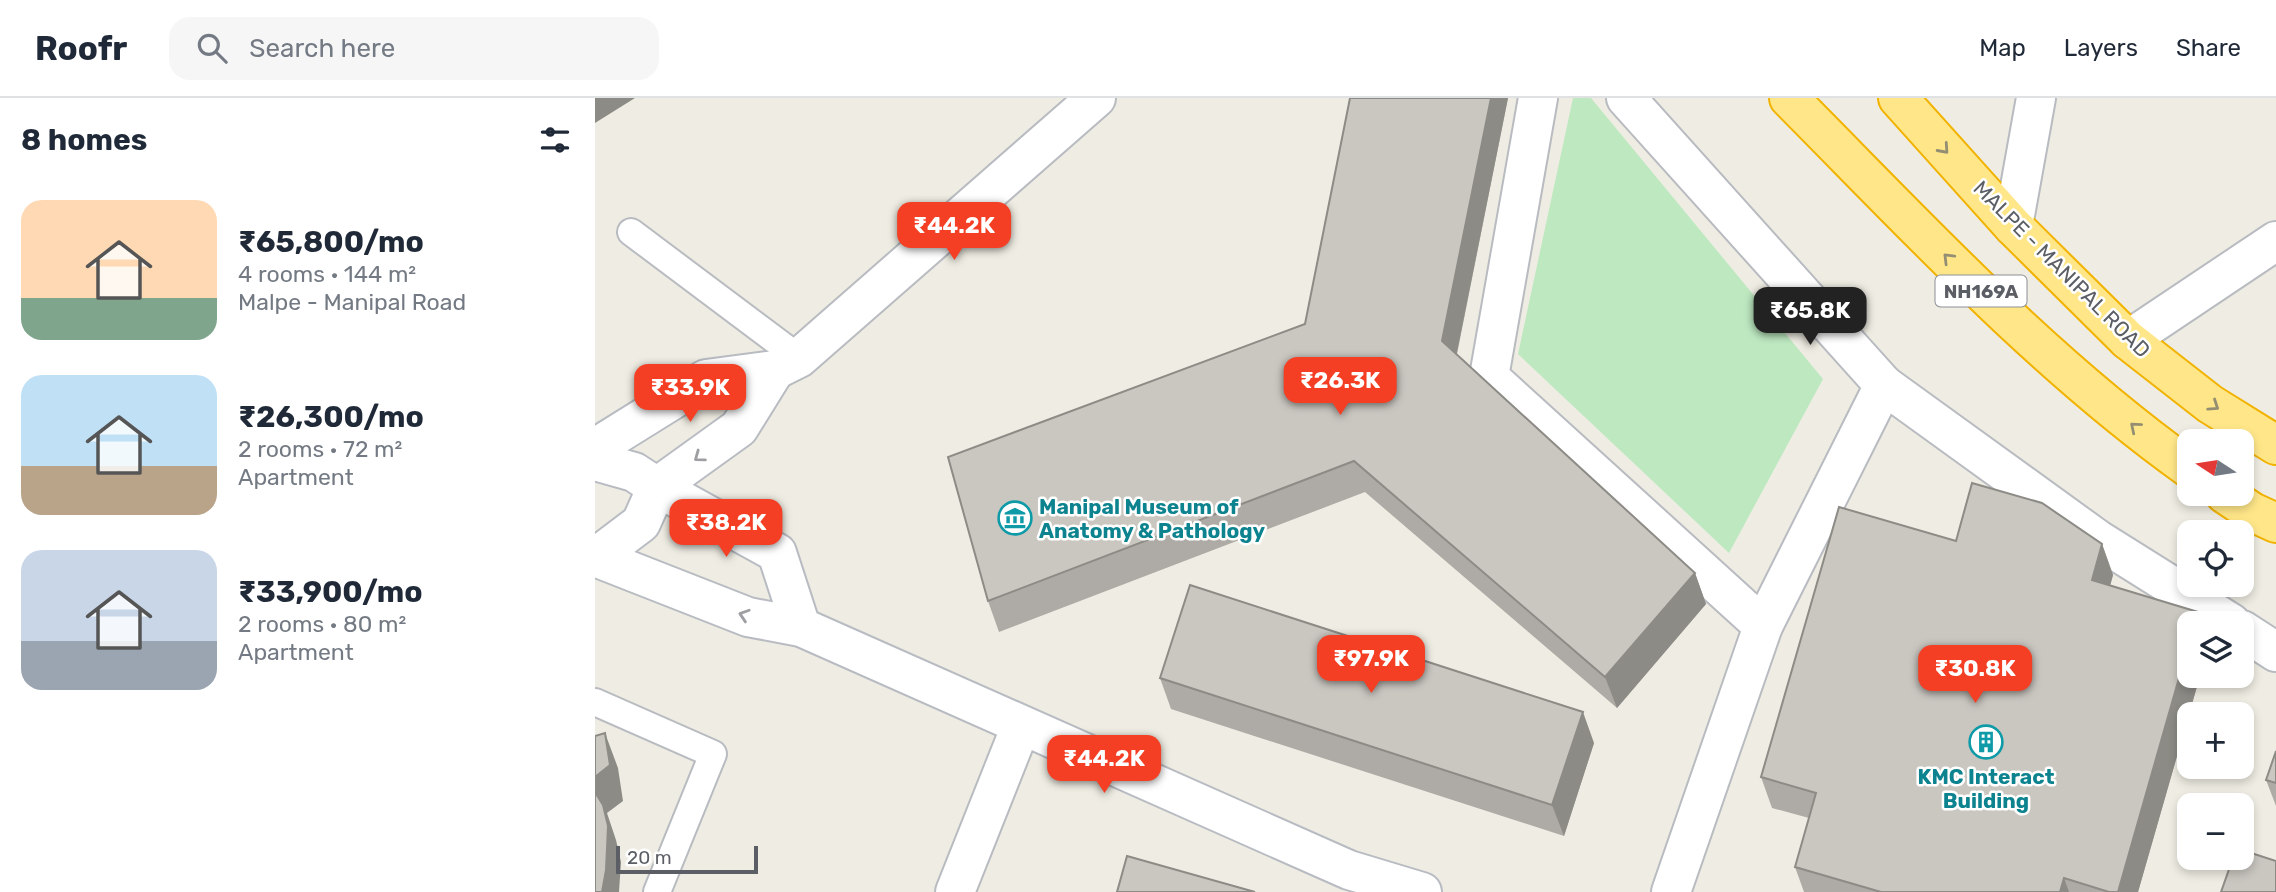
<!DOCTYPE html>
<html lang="en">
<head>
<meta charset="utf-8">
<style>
	:root { --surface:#fff; --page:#f6f6f7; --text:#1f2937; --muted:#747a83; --line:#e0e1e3; --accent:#f43f24 }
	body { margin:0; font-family:Rubik,sans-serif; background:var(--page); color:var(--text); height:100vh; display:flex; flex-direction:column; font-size:26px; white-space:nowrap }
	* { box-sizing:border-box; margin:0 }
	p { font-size:23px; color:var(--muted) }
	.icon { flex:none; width:38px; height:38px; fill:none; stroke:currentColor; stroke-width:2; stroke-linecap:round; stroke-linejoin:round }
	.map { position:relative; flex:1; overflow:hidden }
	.panel { display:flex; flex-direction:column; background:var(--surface); width:595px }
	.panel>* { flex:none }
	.needle { width:46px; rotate:282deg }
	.controls { position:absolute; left:1582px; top:331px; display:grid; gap:14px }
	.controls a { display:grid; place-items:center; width:77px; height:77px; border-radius:14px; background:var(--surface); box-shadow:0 4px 10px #0003; font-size:35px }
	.scale { position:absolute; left:21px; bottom:18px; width:142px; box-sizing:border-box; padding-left:7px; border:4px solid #5b5f65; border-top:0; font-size:19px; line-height:24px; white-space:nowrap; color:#5b5f65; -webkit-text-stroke:5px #fff; paint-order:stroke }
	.price { position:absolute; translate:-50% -60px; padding:0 16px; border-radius:14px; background:var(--accent); color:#fff; font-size:23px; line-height:46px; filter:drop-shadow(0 2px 4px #0008) }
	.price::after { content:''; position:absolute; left:50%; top:42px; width:21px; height:16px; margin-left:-10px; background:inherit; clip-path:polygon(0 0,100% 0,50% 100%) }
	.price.on { background:#222; color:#fff }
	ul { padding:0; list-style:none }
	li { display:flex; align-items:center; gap:21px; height:175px; padding:0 21px }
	li span { display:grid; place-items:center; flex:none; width:196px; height:140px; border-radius:21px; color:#555 }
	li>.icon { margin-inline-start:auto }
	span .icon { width:84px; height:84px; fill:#fffc; stroke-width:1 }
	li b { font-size:30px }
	h2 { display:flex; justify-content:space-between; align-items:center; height:84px; padding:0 21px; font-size:30px }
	header { display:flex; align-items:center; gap:42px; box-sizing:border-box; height:98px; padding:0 35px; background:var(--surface); border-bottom:2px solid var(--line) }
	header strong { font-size:33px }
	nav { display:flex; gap:38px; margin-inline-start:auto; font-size:24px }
	.search { width:490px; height:63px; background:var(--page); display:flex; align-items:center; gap:18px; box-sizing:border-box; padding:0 24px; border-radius:21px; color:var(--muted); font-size:26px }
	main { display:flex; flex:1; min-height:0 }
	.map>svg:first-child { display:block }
</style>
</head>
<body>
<header>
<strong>Roofr</strong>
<div class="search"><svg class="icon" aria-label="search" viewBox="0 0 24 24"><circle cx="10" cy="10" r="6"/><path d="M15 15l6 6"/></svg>Search here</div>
<nav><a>Map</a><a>Layers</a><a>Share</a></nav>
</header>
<main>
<section class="panel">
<h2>8 homes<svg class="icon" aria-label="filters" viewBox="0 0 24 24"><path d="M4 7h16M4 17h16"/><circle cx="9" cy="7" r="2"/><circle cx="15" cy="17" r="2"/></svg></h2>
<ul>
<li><span style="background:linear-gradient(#ffd9b3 70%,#7fa58c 0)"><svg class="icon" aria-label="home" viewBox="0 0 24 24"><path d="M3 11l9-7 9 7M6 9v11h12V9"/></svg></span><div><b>₹65,800/mo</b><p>4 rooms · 144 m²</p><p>Malpe - Manipal Road</p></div></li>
<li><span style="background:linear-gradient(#bfe0f5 65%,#b9a48a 0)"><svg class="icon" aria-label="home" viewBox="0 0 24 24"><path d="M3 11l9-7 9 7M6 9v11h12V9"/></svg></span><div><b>₹26,300/mo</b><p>2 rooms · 72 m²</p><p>Apartment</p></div></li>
<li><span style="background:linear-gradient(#c9d6e8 65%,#9aa5b1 0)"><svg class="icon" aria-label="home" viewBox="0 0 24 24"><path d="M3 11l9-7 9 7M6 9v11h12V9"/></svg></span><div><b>₹33,900/mo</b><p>2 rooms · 80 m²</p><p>Apartment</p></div></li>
</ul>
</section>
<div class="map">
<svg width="1681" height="794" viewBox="0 0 1681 794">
	<rect width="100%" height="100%" fill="#efede3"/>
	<polygon fill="#bde8c0" points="978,0 996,0 1228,281 1134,455 923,256"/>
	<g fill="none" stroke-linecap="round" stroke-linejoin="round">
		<defs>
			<g id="lane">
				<polyline points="36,134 204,260"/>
				<polyline points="0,604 118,656 62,794"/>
			</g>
			<g id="street">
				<polyline points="943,0 894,279 1168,528 1076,794"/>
				<polyline points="1031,0 1289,287 1168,528"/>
				<polyline points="1418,128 1441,0"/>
				<polyline points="1533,242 1681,143"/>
				<polyline points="180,272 204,260 501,0"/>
				<polyline points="1289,287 1502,441 1636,525"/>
				<polyline points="1647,532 1681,554"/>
				<polyline points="360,794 426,628"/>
			</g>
			<g id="secondary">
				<polyline points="0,350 111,281 180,272"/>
				<polyline points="0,363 39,374 62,389 182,455 206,529"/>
				<polyline points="0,459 153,519 206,529 754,772 827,794"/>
				<polyline points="1,459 46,425 62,389 144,330 180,272"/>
			</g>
			<g id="highway">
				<path d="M1194,0c128,129 252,264 400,370"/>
				<polyline points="1303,0 1418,128 1533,242 1615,306 1681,347"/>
				<polyline points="1630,396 1657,414 1681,425"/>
			</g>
		</defs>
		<use href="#lane" stroke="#b8bbc0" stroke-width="30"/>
		<use href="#street" stroke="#b8bbc0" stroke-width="42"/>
		<use href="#secondary" stroke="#b8bcc2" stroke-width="42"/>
		<use href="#highway" stroke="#f1b200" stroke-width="42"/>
		<use href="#lane" stroke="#fff" stroke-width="26"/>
		<use href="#street" stroke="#fff" stroke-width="38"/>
		<use href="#secondary" stroke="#fff" stroke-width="38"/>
		<use href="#highway" stroke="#ffe789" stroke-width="38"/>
	</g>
	<g fill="#aeaaa5">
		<polygon points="755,0 913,0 862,256 1100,475 1111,506 1022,610 770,394 404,534 393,503 710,226"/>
		<polygon points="1361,443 1507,446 1518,477 1515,488 1603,514 1607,525 1594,525 1594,578 1605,578 1543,794 1209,794 1200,769 1214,720 1177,710 1166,679"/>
		<polygon points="565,580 999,645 969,738 576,611"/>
		<polygon points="1681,653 1681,708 1671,682"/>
	</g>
	<g fill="#8d8b86">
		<polygon points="0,0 40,0 0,25"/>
		<polygon points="896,0 913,0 858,274 847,243"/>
		<polygon points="1507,446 1518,477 1508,513 1497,482"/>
		<polygon points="1100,475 1111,506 1022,610 1010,579"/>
		<polygon points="1603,514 1607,525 1600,525"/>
		<polygon points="1594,545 1594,578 1605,578 1543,794 1523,794"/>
		<polygon points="988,614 999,645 969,738 957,707"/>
		<polygon points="10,635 23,670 28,703 12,715 21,742 26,764 24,794 7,794 0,703 0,679"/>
		<polygon points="1469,780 1474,794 1465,794"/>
	</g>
	<g fill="#cac6c0" stroke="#8d8b86" stroke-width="2">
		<polygon points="755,0 896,0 847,243 1100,475 1010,579 759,363 393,503 353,359 710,226"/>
		<polygon points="1377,385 1447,405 1507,446 1497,482 1603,514 1600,525 1594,525 1594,545 1523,794 1514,794 1469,780 1465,794 1286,794 1200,769 1221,695 1166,679 1244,409 1361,443"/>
		<polygon points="595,487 988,614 957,707 565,580"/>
		<polygon points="10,635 15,667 0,679 0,638"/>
		<polygon points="1681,653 1681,685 1671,682"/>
		<polygon points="0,694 8,707 13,728 11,772 7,794 0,794"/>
		<polygon points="1647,752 1681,763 1681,794 1626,794 1638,760 1647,760"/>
		<polygon points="532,758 660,794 522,794"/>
	</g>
	<defs><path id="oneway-chevron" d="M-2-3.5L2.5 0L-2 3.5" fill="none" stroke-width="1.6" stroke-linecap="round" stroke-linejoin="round" transform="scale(1.75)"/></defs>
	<g stroke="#948f72">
		<use href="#oneway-chevron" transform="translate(1349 51) rotate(48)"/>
		<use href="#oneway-chevron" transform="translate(1353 160) rotate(-135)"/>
		<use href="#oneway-chevron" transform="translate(1619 308) rotate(34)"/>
		<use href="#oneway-chevron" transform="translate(1540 329) rotate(-140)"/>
	</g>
	<g stroke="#9d9fa3">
		<use href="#oneway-chevron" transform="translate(104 359) rotate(144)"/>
		<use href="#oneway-chevron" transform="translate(149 517) rotate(-162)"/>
	</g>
	<defs>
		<symbol id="museum-ring" viewBox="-11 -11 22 22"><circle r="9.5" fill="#fff" stroke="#0f9aa8" stroke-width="1.5"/><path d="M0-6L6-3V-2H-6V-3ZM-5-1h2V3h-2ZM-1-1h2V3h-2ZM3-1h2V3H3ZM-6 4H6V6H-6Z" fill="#0f9aa8"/></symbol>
		<symbol id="building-ring" viewBox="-11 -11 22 22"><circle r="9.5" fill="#fff" stroke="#0f9aa8" stroke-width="1.5"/><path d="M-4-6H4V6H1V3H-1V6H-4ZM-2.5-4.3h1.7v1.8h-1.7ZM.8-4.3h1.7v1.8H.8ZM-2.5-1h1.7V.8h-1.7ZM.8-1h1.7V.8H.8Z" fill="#0f9aa8"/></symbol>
	</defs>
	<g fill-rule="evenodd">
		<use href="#museum-ring" x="401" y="401" width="38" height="38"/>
		<use href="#building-ring" x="1372" y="625" width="38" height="38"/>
	</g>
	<g text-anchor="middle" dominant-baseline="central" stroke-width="5" stroke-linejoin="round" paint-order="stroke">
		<rect fill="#fff" stroke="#8c8f93" stroke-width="2" x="1340.5" y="177.5" width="91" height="31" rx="5"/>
		<g font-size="19" font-weight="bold" fill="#5b5f65">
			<text x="1386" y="193">NH169A</text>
		</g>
		<g font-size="21" fill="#5b5f65" stroke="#fff">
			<text transform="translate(1467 171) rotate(45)">MALPE - MANIPAL ROAD</text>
		</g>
		<g font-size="21" font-weight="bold" fill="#0d838f" stroke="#fff" text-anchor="start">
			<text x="444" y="408">Manipal Museum of<tspan x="444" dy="24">Anatomy &amp; Pathology</tspan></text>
			<text x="1391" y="678" text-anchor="middle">KMC Interact<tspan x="1391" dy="24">Building</tspan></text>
		</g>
	</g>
</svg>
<div class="controls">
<a><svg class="needle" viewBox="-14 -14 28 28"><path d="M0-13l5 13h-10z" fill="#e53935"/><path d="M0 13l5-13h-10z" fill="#747a83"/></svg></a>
<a><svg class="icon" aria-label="locate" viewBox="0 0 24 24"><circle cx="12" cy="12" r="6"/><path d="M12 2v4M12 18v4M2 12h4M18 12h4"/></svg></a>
<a><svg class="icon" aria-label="layers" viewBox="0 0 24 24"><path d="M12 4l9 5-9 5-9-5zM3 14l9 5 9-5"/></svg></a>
<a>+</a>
<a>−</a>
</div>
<div class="scale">20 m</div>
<b class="price" style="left:359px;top:164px">₹44.2K</b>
<b class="price on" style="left:1215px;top:249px">₹65.8K</b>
<b class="price" style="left:745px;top:319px">₹26.3K</b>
<b class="price" style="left:95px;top:326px">₹33.9K</b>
<b class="price" style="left:131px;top:461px">₹38.2K</b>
<b class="price" style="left:776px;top:597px">₹97.9K</b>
<b class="price" style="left:1380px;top:607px">₹30.8K</b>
<b class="price" style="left:509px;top:697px">₹44.2K</b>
</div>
</main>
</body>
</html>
